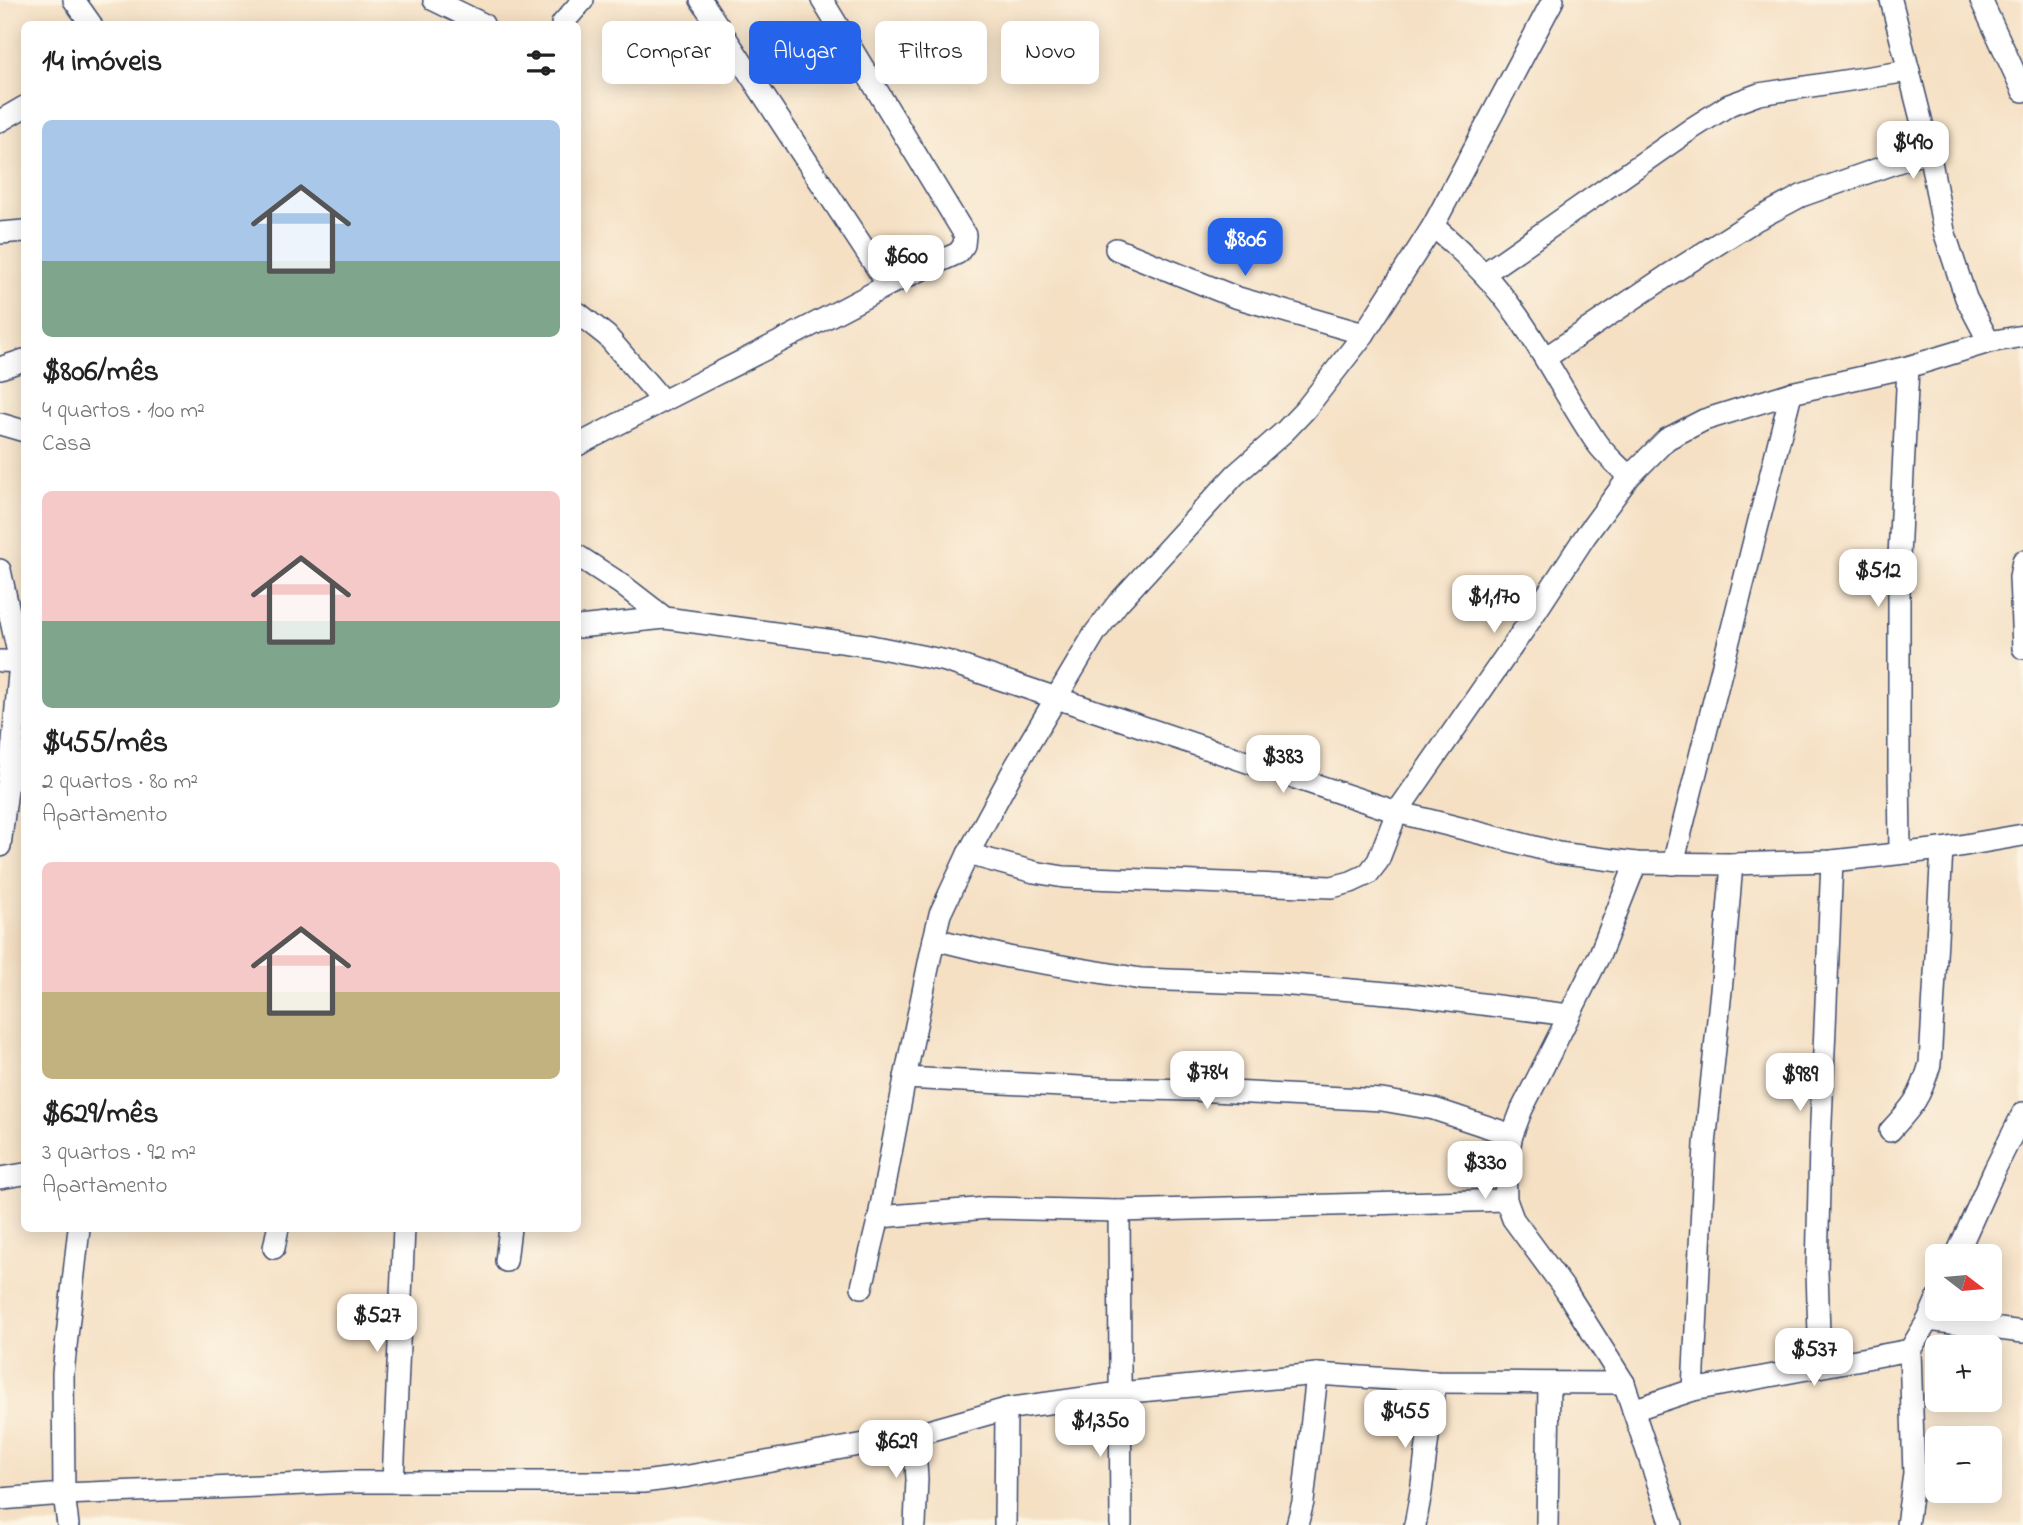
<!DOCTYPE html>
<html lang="pt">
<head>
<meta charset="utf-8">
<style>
	:root { --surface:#fff; --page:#f2f2f2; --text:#222; --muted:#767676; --accent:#2563eb }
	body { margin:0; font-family:"Indie Flower",sans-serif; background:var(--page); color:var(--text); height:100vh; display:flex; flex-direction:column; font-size:26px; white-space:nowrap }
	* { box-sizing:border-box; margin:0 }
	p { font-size:23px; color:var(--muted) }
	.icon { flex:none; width:38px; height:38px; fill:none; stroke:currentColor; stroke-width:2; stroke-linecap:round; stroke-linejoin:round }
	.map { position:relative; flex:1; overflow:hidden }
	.sheet { position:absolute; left:21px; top:21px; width:560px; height:1211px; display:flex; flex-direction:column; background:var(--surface); border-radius:10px; box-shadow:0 4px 18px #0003 }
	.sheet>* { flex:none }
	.hud { position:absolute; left:602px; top:21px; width:665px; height:63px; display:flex; gap:14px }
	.needle { width:46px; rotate:106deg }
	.tools { position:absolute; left:1925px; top:1244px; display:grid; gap:14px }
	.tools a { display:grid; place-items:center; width:77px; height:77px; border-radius:10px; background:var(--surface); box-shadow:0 4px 18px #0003; font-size:35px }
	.price { position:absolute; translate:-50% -60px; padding:0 16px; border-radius:14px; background:#fff; color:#222; font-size:23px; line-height:46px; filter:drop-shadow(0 2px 4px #0008) }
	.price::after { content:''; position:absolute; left:50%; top:42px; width:21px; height:16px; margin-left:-10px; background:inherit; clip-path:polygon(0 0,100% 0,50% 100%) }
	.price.on { background:var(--accent); color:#fff }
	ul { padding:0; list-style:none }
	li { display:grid; align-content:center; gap:14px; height:371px; padding:0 21px }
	li span { display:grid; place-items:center; height:217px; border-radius:10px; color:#555 }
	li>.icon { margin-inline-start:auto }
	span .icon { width:126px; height:126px; fill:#fffc; stroke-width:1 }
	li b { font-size:30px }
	h2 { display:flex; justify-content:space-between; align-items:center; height:84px; padding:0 21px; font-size:30px }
	.tag { padding:0 24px; border-radius:10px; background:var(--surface); box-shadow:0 4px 18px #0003; font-size:24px; line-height:63px }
	.tag.on { background:var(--accent); color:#fff }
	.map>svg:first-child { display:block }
</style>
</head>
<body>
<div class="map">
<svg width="2023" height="1525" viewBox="0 0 2023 1525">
	<rect width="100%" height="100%" fill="#fcf5e5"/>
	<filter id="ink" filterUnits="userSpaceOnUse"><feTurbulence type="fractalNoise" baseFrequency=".0143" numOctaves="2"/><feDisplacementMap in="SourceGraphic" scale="14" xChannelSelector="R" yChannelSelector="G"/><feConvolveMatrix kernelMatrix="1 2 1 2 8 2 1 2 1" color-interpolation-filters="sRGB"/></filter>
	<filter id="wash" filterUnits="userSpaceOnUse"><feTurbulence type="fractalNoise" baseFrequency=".00686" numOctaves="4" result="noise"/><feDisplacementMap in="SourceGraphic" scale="28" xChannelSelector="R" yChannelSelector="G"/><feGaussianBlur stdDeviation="1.57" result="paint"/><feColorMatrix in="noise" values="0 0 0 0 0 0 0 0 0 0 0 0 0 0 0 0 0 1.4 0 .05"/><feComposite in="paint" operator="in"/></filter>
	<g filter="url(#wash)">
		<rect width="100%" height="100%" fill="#f5e0c4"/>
	</g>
	<g filter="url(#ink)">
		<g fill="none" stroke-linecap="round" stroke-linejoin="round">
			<defs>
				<g id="street">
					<polyline points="74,0 91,24"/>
					<polyline points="434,0 483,24"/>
					<polyline points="822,0 965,235 964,245 958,253 888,285"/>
					<polyline points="1891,0 1929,151 1944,231 1966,298 1989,342"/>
					<polyline points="1981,0 2023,91"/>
					<polyline points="562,24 583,0"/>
					<polyline points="0,121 24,107"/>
					<path d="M1433,226c32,27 60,55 84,89 29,41 51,86 79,127 9,13 23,24 33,35"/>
					<polyline points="0,233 24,231"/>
					<polyline points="1116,249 1235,297 1364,334"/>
					<polyline points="1485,273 1691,129 1729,105 1759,94 1909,71"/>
					<polyline points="578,313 607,336 662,400"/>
					<polyline points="1545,358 1667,276 1754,221 1801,196 1929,151"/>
					<polyline points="0,368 24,360"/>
					<polyline points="0,424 24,431"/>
					<path d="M578,445c102,-54 207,-104 310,-160l-187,-285"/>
					<polyline points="578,556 621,584 665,618 871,646 946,661 1397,812 1558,853 1636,863 1732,864 1832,861 1942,849 2023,835"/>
					<polyline points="2023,561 2020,577 2023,648"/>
					<polyline points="0,570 20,662 13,742 0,846"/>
					<polyline points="578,627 665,618"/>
					<polyline points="0,661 24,662"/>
					<polyline points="1900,852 1899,765 1899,557 1908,367"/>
					<polyline points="968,854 1034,872 1064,877 1332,887 1351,882 1368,874 1378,861 1397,812 1527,625 1586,535 1629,477 1667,439 1704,420 1791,393 1908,367 1989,342 2023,336"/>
					<polyline points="1636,863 1600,954 1522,1109 1512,1135 1505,1166 1506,1200 1513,1219 1566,1291 1624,1383 1672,1525"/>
					<polyline points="1673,864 1791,393"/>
					<polyline points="934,939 1008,957 1141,979 1280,984 1411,995 1569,1015"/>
					<polyline points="905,1078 1100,1088 1193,1090 1382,1100 1434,1109 1512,1135"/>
					<path d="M1890,1131c24,-26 30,-33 40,-67l12,-215"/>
					<polyline points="0,1178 24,1174"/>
					<polyline points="1119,1211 1121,1525"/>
					<polyline points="879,1217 988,1208 1119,1211 1506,1200"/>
					<polyline points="274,1248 278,1228"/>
					<polyline points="1956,1256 1995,1169 2023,1113"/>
					<polyline points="506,1261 510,1228"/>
					<polyline points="862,1287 879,1217 905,1078 934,939 940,914 968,854 1015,767 1095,633 1118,603 1235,475 1285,431 1305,410 1364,334 1433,226 1553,0"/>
					<polyline points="1928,1320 2023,1332"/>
					<polyline points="1820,1366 1817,1271 1820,1146 1832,861"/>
					<polyline points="1693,1390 1705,1145 1723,971 1732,864"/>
					<polyline points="1633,1410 1693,1390 1910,1350 1928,1320 1937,1299"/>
					<polyline points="914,1435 917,1479 915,1525"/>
					<polyline points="393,1482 404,1228"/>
					<polyline points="0,1499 64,1494 352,1482 643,1482 689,1476 914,1435 1006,1409 1120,1393 1317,1374 1435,1382 1624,1383"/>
					<polyline points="68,1525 64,1494 63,1373 79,1228"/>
					<polyline points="1005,1525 1006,1409"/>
					<polyline points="1297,1525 1303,1502 1317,1374"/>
					<polyline points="1415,1525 1421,1492 1435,1382"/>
					<polyline points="1547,1525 1549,1384"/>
					<polyline points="1907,1525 1914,1474 1910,1350"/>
				</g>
			</defs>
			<use href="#street" stroke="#3c4a6d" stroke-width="24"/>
			<use href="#street" stroke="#fff" stroke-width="21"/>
		</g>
	</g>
</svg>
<div class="tools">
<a><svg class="needle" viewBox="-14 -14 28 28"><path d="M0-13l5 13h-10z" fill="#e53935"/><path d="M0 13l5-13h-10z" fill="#767676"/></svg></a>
<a>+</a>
<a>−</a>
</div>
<b class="price" style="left:1913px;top:181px">$490</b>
<b class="price on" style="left:1245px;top:278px">$806</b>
<b class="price" style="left:906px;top:295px">$600</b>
<b class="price" style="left:1878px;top:609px">$512</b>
<b class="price" style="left:1494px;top:635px">$1,170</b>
<b class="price" style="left:1283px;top:795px">$383</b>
<b class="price" style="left:1207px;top:1111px">$784</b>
<b class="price" style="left:1800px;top:1113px">$989</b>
<b class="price" style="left:1485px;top:1201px">$330</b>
<b class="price" style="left:377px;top:1354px">$527</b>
<b class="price" style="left:1814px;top:1388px">$537</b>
<b class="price" style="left:1405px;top:1450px">$455</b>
<b class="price" style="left:1100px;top:1459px">$1,350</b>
<b class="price" style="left:896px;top:1480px">$629</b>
<div class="hud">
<a class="tag">Comprar</a>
<a class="tag on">Alugar</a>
<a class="tag">Filtros</a>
<a class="tag">Novo</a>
</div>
<section class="sheet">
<h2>14 imóveis<svg class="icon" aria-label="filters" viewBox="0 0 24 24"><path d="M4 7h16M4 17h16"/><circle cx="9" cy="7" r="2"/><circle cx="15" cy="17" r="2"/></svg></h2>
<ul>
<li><span style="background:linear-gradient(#a9c7e8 65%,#7fa58c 0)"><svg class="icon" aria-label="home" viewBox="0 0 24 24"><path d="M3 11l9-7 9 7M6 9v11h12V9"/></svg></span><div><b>$806/mês</b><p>4 quartos · 100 m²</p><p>Casa</p></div></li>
<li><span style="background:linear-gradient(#f6c9c9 60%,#7fa58c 0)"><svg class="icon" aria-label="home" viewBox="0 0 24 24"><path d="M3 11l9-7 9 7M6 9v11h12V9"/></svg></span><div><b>$455/mês</b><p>2 quartos · 80 m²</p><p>Apartamento</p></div></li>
<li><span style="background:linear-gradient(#f6c9c9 60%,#c2b280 0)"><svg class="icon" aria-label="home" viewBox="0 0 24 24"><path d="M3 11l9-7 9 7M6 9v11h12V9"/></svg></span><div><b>$629/mês</b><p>3 quartos · 92 m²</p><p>Apartamento</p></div></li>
</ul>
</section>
</div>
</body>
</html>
